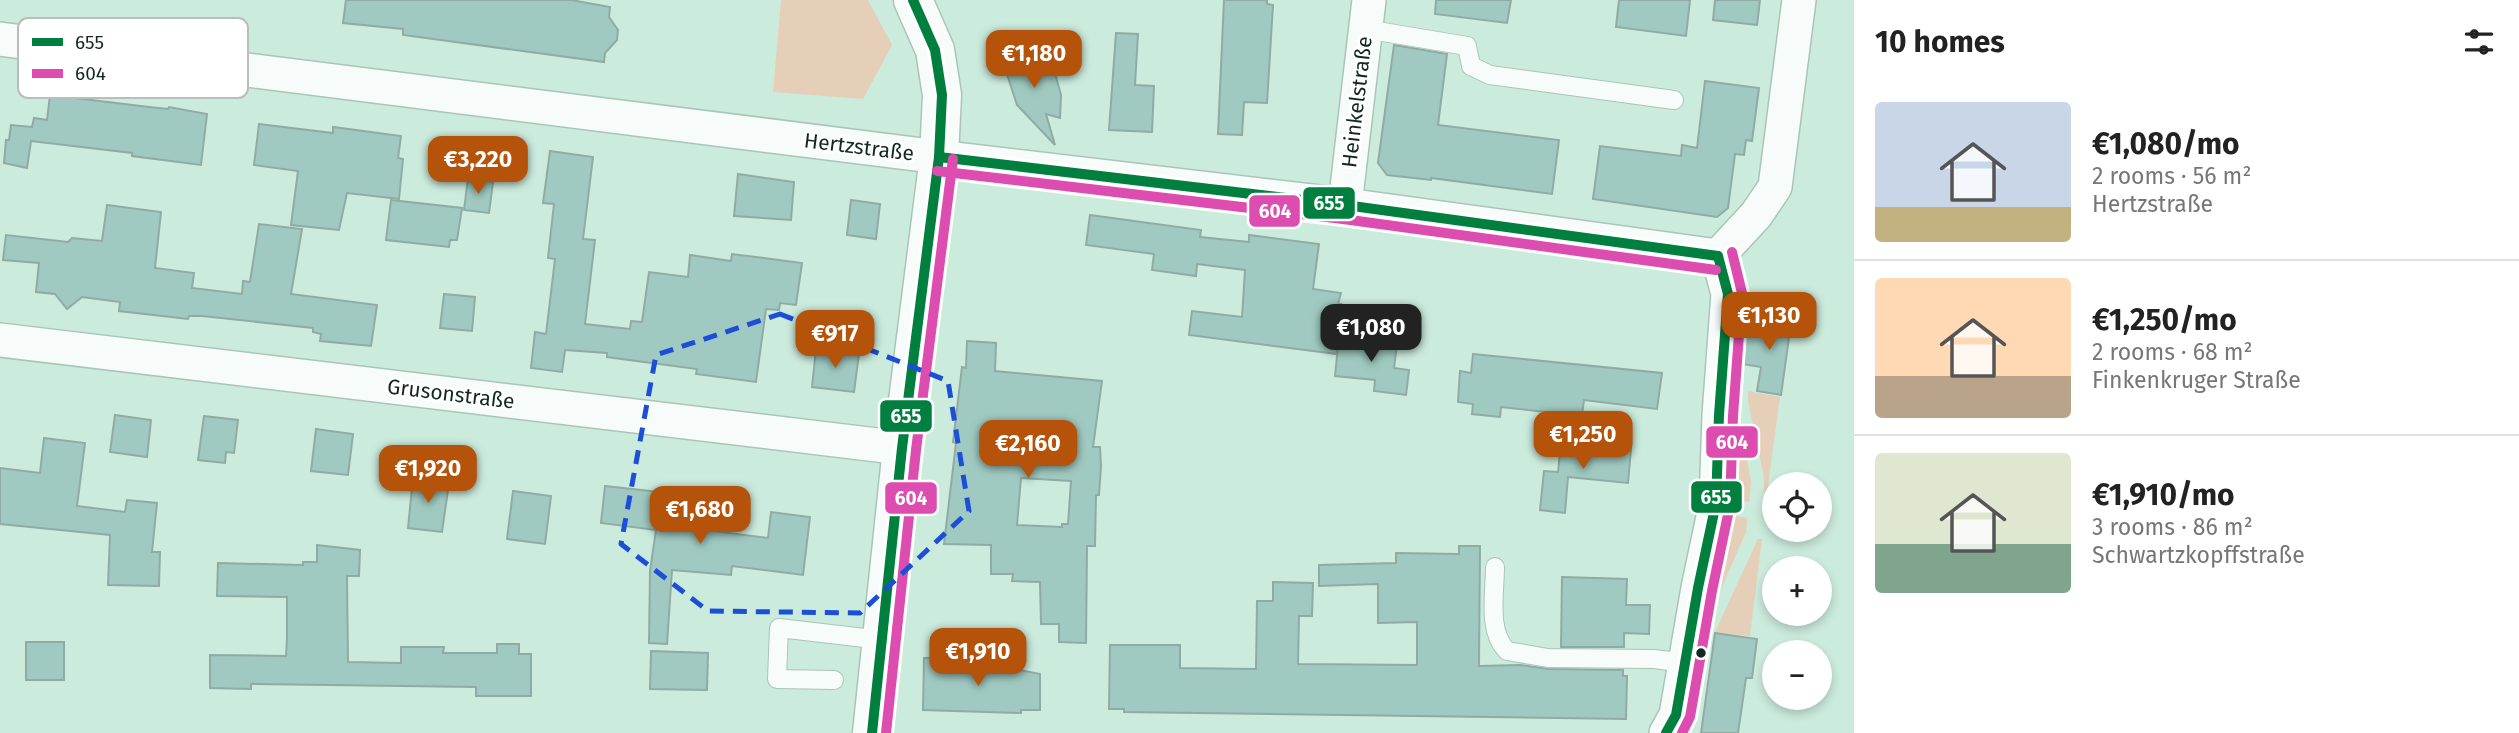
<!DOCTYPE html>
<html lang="en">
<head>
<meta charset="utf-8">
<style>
	:root { --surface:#fff; --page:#f2f2f2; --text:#222; --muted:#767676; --line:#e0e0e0; --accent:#b45309 }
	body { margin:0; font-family:"Fira Sans",sans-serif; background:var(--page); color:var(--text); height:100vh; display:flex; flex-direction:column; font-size:26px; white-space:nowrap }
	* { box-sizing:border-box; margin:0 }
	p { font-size:23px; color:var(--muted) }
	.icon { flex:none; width:38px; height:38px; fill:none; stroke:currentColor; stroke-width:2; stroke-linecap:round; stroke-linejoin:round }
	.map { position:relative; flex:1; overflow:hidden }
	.sheet { display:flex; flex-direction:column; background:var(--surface); width:665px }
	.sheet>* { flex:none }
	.tools { position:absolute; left:1762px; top:472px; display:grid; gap:14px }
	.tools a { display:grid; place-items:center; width:70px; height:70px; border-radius:50%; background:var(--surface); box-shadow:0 4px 10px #0003; font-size:35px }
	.price { position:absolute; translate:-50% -60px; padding:0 16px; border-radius:14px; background:var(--accent); color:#fff; font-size:23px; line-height:46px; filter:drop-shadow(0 2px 4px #0008) }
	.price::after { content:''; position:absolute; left:50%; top:42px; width:21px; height:16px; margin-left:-10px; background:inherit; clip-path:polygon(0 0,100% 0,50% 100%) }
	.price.current { background:#222; color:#fff }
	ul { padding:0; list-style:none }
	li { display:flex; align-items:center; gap:21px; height:175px; padding:0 21px }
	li+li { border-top:2px solid var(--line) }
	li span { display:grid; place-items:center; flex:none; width:196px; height:140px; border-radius:7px; color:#555 }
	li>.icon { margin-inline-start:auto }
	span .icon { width:84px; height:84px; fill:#fffc; stroke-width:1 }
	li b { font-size:30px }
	h2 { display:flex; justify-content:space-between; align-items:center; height:84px; padding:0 21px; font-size:30px }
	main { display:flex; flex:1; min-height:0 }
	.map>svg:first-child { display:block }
</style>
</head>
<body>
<main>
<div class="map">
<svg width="1854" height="733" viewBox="0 0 1854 733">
	<rect width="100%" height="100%" fill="#cbebdd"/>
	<g fill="#e6cfb8">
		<polygon points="781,0 868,0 892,45 863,99 773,92"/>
		<polygon points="1731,391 1734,391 1751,481 1749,502 1737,500 1738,463"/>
		<polygon points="1748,391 1780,397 1767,493 1764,492 1764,477 1748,401"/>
		<polygon points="1736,516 1747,518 1746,532 1711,612 1711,592 1725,559"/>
		<polygon points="1758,539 1762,539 1750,636 1715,632"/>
	</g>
	<g fill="#a0cac1" stroke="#90aba3" stroke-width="2" fill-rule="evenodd">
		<polygon points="346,0 571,0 610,7 609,17 618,30 617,40 605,53 604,62 403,35 403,29 343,23"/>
		<polygon points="1224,0 1267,0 1267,4 1273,5 1267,103 1244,102 1242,135 1218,134"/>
		<polygon points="1436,0 1511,0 1507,23 1435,14"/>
		<polygon points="1619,0 1690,0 1686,36 1616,27"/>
		<polygon points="1715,0 1760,0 1757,25 1713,20"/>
		<polygon points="1116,33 1138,34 1135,85 1154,86 1152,132 1109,130"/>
		<polygon points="1394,45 1447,54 1438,125 1559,140 1552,194 1431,178 1431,180 1387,175 1378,163"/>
		<polygon points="1034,54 1040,73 1055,73 1061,95 1060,118 1046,114 1055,145 1017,105 1001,56"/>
		<polygon points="1705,81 1759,88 1752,141 1746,140 1744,155 1735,154 1728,208 1717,217 1593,199 1600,146 1681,156 1682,145 1697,148"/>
		<polygon points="50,95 149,107 168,109 169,107 207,114 201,165 132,156 132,153 31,141 27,168 4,163 6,140 9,140 11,125 32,127 34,118 47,120"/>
		<polygon points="259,124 333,133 333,127 401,136 398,158 403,159 399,199 347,193 339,230 291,225 298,171 254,165"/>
		<polygon points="550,151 593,157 583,239 595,240 585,324 630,329 631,321 642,322 649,272 688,277 690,255 731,261 732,254 802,263 796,305 780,303 779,310 766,309 756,382 696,374 697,369 607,357 607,353 565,350 562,372 531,368 535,332 546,334 555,259 548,258 554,204 543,203"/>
		<polygon points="738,174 794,182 791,220 734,216"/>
		<polygon points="468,178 493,182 489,213 464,210"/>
		<polygon points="391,200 462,208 457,240 450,240 449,247 386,240"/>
		<polygon points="851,200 880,204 876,239 847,235"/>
		<polygon points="107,205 161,212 155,268 194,273 192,288 242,294 243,281 250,282 259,224 302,229 291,294 377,305 371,346 320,341 321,334 313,332 313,328 202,316 189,316 188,319 119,311 120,302 82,297 67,309 55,294 36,292 39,263 3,260 6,235 68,242 72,238 102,241"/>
		<polygon points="1090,215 1201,230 1200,237 1249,242 1249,235 1319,244 1313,289 1341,293 1338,304 1341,304 1337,354 1189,335 1192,311 1242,317 1245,270 1197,264 1196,276 1152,270 1154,254 1086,245"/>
		<polygon points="444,294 475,297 472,331 440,328"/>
		<polygon points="1770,313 1792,316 1781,395 1757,391 1761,367 1742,364 1747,324 1768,327"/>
		<polygon points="1339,336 1397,344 1394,368 1409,370 1406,395 1374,391 1375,380 1335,376"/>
		<path d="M967,341l29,2 -1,28 107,10 -9,66h7l1,19 -2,29h-3l-1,51h-8l-1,97 -27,-1v-18h-18l-1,-42 -28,-1 1,-7h-22v-29l-47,-1 12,-101 -3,-1 9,-75 4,1zM1021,478l50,3 -3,43h-6v3l-45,-2z"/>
		<polygon points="816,349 859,354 854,392 812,387"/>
		<polygon points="1473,354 1662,373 1657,409 1584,400 1581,423 1544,420 1545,412 1501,407 1500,417 1472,414 1473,404 1458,402 1460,371 1471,373"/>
		<polygon points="115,415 151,420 147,457 110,452"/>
		<polygon points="204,416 238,420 234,453 226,452 225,463 198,460"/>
		<polygon points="316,429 353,434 348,475 311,471"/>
		<polygon points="44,438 85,443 77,506 125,512 127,500 157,503 152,552 160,552 159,586 108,585 110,535 0,524 0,468 40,473"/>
		<polygon points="1561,442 1631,449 1628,483 1568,477 1565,513 1540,510 1544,471 1558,472"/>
		<polygon points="413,478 449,483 442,532 408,528"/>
		<polygon points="605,486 677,494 674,526 768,538 771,512 810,517 803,575 732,566 731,575 672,570 667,644 649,643 650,571 656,530 601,523"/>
		<polygon points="513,491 551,496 545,544 507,539"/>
		<polygon points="317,545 360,550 359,576 347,576 348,662 401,663 401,647 444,647 443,653 497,653 497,644 519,644 519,654 531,654 531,696 476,696 476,687 251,684 251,689 210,688 210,655 286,656 287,638 287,597 217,596 218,563 303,565 303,562 317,562"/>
		<polygon points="1459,546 1480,546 1479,666 1520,665 1548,669 1623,670 1623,676 1627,676 1626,719 1124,712 1124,709 1109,709 1110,645 1180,645 1180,668 1256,669 1257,601 1273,601 1273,582 1313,583 1312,616 1299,616 1298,664 1417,665 1417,622 1378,623 1378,584 1319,586 1319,565 1396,563 1396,553 1459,554"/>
		<polygon points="1562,577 1627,579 1626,605 1650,605 1649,634 1624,633 1624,647 1561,647"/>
		<polygon points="1715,633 1757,639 1752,678 1746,678 1738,733 1701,733"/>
		<rect x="26" y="642" width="38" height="38"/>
		<polygon points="651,651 708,653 707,690 650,689"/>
		<polygon points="924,658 962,658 962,667 1010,668 1040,674 1040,710 1021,710 1021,713 923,710"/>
	</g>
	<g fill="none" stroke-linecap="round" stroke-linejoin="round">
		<defs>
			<g id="service">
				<polyline points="1365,29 1467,46 1471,66 1490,75 1674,100"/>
				<path d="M1495,567c0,26 -8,64 12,84l41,7 106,1 32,4"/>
				<polyline points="834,680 777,679 779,628 882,640"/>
			</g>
			<g id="minor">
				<polyline points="0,39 939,157 1345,205 1718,256"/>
				<polyline points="1345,205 1369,0"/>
				<polyline points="1718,256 1756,215 1775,187 1799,0"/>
				<polyline points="0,340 902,448"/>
				<polyline points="1666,733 1676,715 1698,588 1716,503 1719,415 1728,294 1718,256"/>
			</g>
			<polyline id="tertiary" points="872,733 902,448 939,157 942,95 935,50 913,0"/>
		</defs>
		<use href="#service" stroke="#abc4b9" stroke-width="20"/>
		<use href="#minor" stroke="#abc4b9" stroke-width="36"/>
		<use href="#tertiary" stroke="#abc4b9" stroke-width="41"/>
		<use href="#service" stroke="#f7fcfa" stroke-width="18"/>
		<use href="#minor" stroke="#f7fcfa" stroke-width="33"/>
		<use href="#tertiary" stroke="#f7fcfa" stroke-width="38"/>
		<defs>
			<g id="bus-1">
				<polyline points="939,157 1345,205 1718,256"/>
				<polyline points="872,733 902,448 939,157 942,95 935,50 913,0"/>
				<polyline points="1666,733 1676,715 1698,588 1716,503 1719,415 1728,294 1718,256"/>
			</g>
			<g id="bus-2">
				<polyline points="937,171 1343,219 1716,270"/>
				<polyline points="886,733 916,450 953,159"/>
				<polyline points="1682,733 1690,717 1712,591 1730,505 1733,416 1742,293 1732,252"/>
			</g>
		</defs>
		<use href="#bus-1" stroke="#fff" stroke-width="16"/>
		<use href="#bus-2" stroke="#fff" stroke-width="16"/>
		<use href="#bus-1" stroke="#007f3e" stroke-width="10"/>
		<use href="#bus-2" stroke="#dd4daf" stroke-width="10"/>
	</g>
	<path fill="none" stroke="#1d4ed8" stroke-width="5" stroke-dasharray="14 9" stroke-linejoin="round" d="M780,314l168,67 21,130 -109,102 -152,-2 -87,-67 35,-189z"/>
	<circle fill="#11281f" stroke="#fff" stroke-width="2.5" cx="1701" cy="653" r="6"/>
	<g text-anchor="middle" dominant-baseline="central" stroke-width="6" stroke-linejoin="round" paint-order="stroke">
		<g font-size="21" fill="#11281f" stroke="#fff">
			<text transform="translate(1357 102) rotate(-83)">Heinkelstraße</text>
			<text transform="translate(859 147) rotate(7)">Hertzstraße</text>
			<text transform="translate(451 394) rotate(7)">Grusonstraße</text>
		</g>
	</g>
	<rect x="18" y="18" width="230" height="80" rx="10" fill="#fff" stroke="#b8bebc" stroke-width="2"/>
	<rect x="32" y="38" width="31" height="8" fill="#007f3e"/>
	<rect x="32" y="69" width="31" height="9" fill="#dd4daf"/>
	<g font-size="19" fill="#11281f">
		<text x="75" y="49">655</text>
		<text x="75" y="80">604</text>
	</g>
	<g stroke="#fff" stroke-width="2.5">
		<rect x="1302" y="186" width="54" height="34" rx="7" fill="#007f3e"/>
		<rect x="1248" y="194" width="53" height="34" rx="7" fill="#dd4daf"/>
		<rect x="879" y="399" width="54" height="34" rx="7" fill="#007f3e"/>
		<rect x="1705" y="425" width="54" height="34" rx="7" fill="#dd4daf"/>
		<rect x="1690" y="480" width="53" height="34" rx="7" fill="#007f3e"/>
		<rect x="884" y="481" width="54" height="34" rx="7" fill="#dd4daf"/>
	</g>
	<g font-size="19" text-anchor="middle" font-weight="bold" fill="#fff">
		<text x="1329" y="210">655</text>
		<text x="1275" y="218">604</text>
		<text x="906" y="423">655</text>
		<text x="1732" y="449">604</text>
		<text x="1716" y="504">655</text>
		<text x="911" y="505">604</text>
	</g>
</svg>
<div class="tools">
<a><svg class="icon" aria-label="locate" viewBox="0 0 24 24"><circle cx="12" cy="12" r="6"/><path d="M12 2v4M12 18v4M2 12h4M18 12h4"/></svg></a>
<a>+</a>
<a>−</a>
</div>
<b class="price" style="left:1034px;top:90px">€1,180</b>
<b class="price" style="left:478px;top:196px">€3,220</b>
<b class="price" style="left:1769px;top:352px">€1,130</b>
<b class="price current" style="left:1371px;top:364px">€1,080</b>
<b class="price" style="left:835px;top:370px">€917</b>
<b class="price" style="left:1583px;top:471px">€1,250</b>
<b class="price" style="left:1028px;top:480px">€2,160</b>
<b class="price" style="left:428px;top:505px">€1,920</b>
<b class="price" style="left:700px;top:546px">€1,680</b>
<b class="price" style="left:978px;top:688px">€1,910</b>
</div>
<section class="sheet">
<h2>10 homes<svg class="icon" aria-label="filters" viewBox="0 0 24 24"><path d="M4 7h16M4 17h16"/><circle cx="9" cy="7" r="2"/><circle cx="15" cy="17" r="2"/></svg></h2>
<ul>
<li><span style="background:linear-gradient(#c9d6e8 75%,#c2b280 0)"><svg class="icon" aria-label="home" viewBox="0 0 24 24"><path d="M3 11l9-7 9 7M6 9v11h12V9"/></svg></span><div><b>€1,080/mo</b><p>2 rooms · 56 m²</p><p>Hertzstraße</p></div></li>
<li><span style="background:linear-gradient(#ffd9b3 70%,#b9a48a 0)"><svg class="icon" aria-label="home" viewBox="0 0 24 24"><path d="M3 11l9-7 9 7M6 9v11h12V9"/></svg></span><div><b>€1,250/mo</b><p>2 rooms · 68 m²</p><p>Finkenkruger Straße</p></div></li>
<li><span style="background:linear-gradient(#dfe7d0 65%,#7fa58c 0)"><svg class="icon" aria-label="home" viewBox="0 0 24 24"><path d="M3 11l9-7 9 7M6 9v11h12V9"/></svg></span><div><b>€1,910/mo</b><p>3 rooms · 86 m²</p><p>Schwartzkopffstraße</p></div></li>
</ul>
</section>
</main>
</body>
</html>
